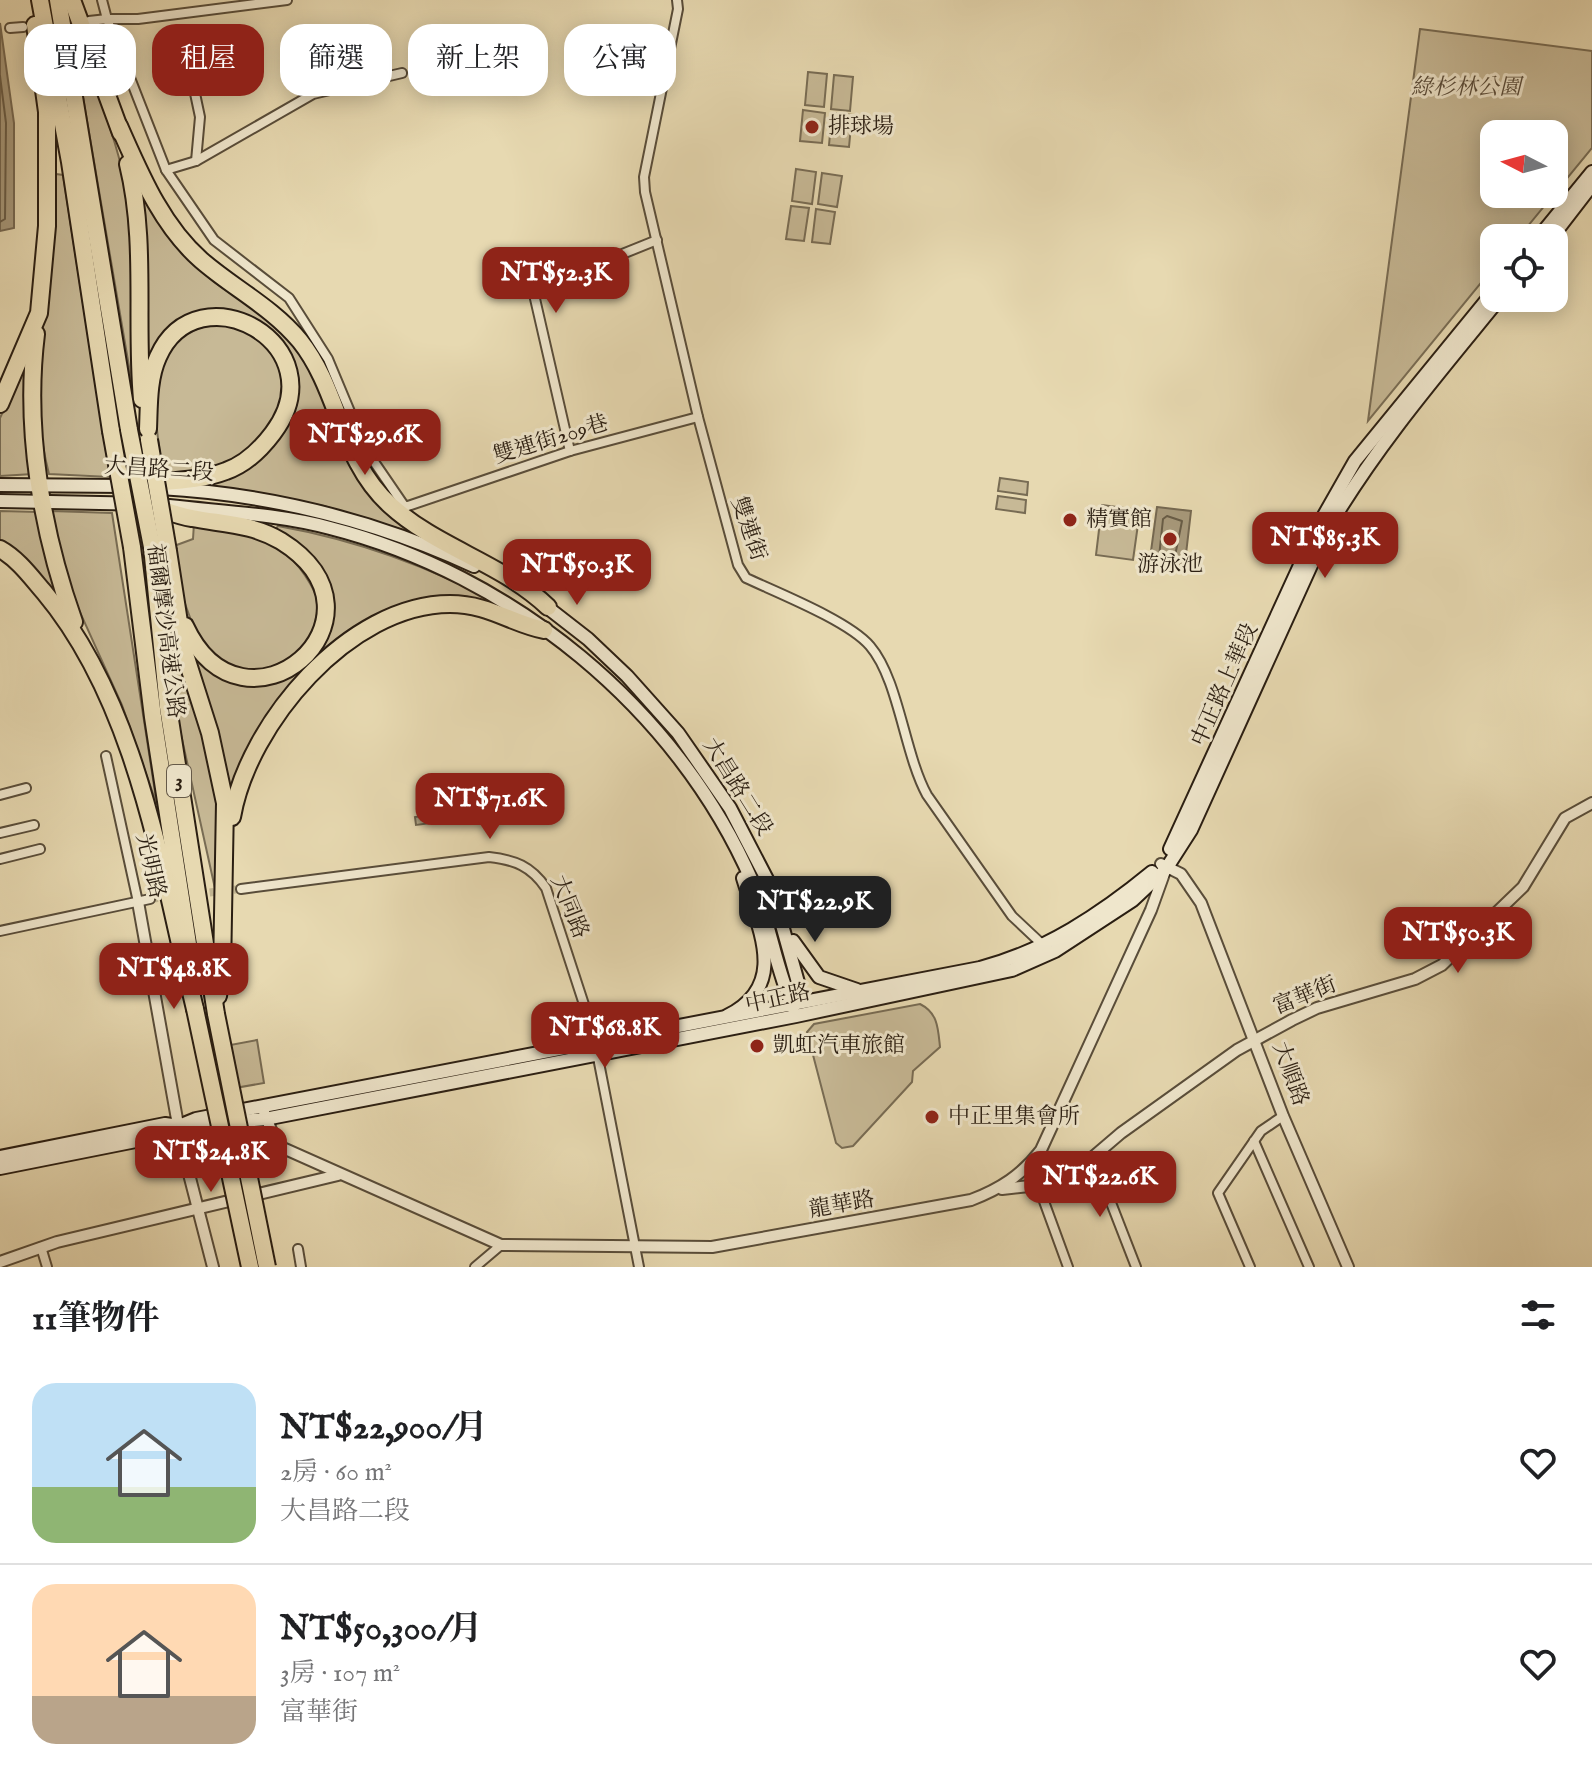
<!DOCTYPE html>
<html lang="zh-TW">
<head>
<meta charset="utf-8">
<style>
	:root { --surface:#fff; --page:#f6f6f6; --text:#202124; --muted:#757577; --line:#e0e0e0; --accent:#8f2418 }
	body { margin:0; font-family:"IM FELL English","Noto Serif TC",serif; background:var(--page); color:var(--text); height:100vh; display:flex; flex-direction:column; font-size:30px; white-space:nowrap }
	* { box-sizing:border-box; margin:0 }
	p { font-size:26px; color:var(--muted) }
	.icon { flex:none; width:44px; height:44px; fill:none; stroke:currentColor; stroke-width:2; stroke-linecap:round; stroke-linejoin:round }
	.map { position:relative; height:1267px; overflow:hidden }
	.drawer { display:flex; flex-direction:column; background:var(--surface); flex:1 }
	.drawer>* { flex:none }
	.banner { position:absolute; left:24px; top:24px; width:800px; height:72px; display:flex; gap:16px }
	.needle { width:52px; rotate:276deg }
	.controls { position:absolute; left:1480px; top:120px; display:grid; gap:16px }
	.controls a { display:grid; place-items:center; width:88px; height:88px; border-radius:16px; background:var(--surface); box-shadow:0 4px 20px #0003; font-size:40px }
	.price { position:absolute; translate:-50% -68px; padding:0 18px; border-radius:16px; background:var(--accent); color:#fff; font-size:26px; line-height:52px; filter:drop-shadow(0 2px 4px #0008) }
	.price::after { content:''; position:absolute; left:50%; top:48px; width:24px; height:18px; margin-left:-12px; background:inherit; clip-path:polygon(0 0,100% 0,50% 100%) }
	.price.selected { background:#222; color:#fff }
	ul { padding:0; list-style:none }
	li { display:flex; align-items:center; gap:24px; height:200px; padding:0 32px }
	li+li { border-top:2px solid var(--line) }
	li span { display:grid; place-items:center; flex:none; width:224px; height:160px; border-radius:24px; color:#555 }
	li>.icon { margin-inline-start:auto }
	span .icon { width:96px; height:96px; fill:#fffc; stroke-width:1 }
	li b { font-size:34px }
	h2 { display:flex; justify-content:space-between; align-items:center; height:96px; padding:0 32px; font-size:34px }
	.pill { padding:0 28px; border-radius:24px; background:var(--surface); box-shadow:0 4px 20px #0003; font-size:28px; line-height:72px }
	.pill.selected { background:var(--accent); color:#fff }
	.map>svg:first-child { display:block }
</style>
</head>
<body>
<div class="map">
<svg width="1592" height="1267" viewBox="0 0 1592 1267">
	<rect width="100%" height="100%" fill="#e7d9b1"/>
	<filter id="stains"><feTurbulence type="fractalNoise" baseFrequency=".0025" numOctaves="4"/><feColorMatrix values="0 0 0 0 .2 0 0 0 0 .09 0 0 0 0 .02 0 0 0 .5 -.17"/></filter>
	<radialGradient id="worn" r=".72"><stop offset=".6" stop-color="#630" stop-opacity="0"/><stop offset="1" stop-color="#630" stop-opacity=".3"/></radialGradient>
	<g fill="#c7b996" stroke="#786c54" stroke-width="2" fill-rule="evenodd">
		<path d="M71,27c27,65 56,134 61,204 4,50 0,102 0,153z"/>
		<path d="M1420,29l172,22v97l-74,90h-24v29l-126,154zM1494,134h60v60h-60z"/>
		<polygon points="808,72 827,74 824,107 805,105"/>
		<polygon points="834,75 853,77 850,111 831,109"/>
		<polygon points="803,110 825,113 822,143 800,141"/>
		<polygon points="832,113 852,115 849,147 829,145"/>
		<polygon points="796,169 816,172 812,204 792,201"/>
		<polygon points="822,173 842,176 837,207 818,204"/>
		<path d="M56,174l7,1 47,302 -61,-3c-25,-96 -3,-203 7,-300z"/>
		<path d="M138,181c21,39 41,73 76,101 28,21 59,34 82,62 26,33 32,80 52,116 15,29 43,48 68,69l-6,3 -86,-26 -129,-22c21,-10 62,-24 77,-39 17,-15 21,-35 21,-56 0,-52 -29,-77 -81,-77l-66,56z"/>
		<polygon points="791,206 809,208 804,241 786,239"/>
		<polygon points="816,209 835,212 830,244 812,242"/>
		<path d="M227,323c10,4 25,8 33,15 39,33 24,89 -15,115 -24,16 -53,22 -82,20 -10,-63 -24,-145 64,-150z"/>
		<polygon points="23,368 29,368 33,474 0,476 0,418"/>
		<polygon points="1000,478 1028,482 1027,495 998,491"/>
		<polygon points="998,496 1026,500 1025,513 996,509"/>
		<polygon points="1102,505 1140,510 1133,560 1096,555"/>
		<polygon points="0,511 39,512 51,577 65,612 0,542"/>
		<polygon points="51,511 112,513 157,805 122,705 69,588"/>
		<path d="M194,523c63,14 96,13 125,78l-7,38 -12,14 -38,19 -38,-6 -25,-24 -15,-41 -10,-55 19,-7z"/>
		<path d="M278,526c79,14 155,42 225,80 -14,-3 -29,-8 -42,-9 -117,-10 -174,115 -229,196l-16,-64 -30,-88c77,120 227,-41 89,-111z"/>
		<path d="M171,647h6c18,60 41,121 43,185 1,20 -3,41 -4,61l-38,-172z"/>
		<polygon points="494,806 494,815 416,825 415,817"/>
		<path d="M920,1004c18,9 18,24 20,43l-27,24 -1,11 -59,64 -11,2 -6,-5 -29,-111 7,-8z"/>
		<polygon points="257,1040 264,1083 206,1093 198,1051"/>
	</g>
	<g fill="#a7997b" stroke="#756851" stroke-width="2">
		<polygon points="0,23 14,123 14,228 0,231"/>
		<polygon points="1157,507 1191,511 1184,571 1149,566"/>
	</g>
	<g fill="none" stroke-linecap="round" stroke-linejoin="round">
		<g stroke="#685c46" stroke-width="2">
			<polyline points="0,76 6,123 5,219 0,222"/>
			<polygon points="1167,516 1182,521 1174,561 1159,557 1163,519"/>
		</g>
		<polyline stroke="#c1b491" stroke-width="8" stroke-dasharray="8 4" stroke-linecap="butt" points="150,899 241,889"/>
		<defs>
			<g id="minor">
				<polyline points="102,0 107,19 138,19 287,0"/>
				<path d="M677,0l1,9 -34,168 1,15 53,225 40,148 8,13c32,15 103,43 124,68 29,34 34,107 57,149l85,121 33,31"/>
				<polyline points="89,21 107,19 166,170 196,161 313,94 402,73"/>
				<polyline points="10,28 23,27"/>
				<polyline points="591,81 669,55"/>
				<polyline points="193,84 200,117 196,161"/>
				<polyline points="166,170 214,240 289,298 328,359 366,450 405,507 570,451 698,417"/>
				<polyline points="570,451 533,290 657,240"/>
				<polyline points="106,756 138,902"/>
				<polyline points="0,795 26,788"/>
				<polyline points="0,833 34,825"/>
				<polyline points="0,859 40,849"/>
				<path d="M241,889l248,-32c26,3 42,9 57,31l47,144 46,235"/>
				<polyline points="0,931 150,899"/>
				<polyline points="1254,1141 1309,1267"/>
				<polyline points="1094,1159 1136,1267"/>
				<polyline points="1038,1185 1068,1267"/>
				<polyline points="41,1247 47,1267"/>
				<polyline points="298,1249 301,1267"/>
				<polyline points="475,1267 501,1245"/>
				<polyline points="1250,1267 1218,1193 1261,1131 1283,1116"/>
			</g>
			<g id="tertiary">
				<polyline points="1161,864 1181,874 1201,903 1283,1116 1348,1267"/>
				<polyline points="138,902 182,1147 213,1267"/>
				<polyline points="264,1112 277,1145"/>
				<path d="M238,1128l263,117 211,2 259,-47c29,-11 51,-25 70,-50l110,-240 14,-39"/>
				<polyline points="1002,1189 1038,1185 1073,1174 1121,1133 1237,1050 1292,1020 1317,1008 1415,979 1442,965 1523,887 1565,818 1592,803"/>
				<polyline points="0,1262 57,1242 338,1175"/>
			</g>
			<g id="secondary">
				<polyline points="1538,238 1592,172"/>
				<polyline points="1551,238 1592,185"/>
				<polyline points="0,485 126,486"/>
				<path d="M160,488c109,6 216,33 314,78"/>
				<polyline points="0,501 150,504"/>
				<path d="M169,506c53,6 109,8 161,22 181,46 347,180 422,353 18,41 23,86 41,126"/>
				<polyline points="543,604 588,639 627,676 678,733 730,808 772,889 799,986 793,1007"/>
				<polyline points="1170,849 1318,526 1355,461 1494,291"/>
				<polyline points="793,941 819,977 857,990"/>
				<path d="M727,1016c63,-31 31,-88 16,-138"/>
				<path d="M0,1157l165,-33 14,2 17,-7 784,-151c65,-17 121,-54 172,-96"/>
				<path d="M0,1168l166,-33c17,-12 74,-13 99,-16l531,-103 216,-46 43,-19 78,-51 33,-31 25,-39 136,-300c49,-84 112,-157 173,-232"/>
			</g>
			<g id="motorway">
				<polyline points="40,0 70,162 111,431"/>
				<polyline points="58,0 129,430"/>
				<polyline points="72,0 121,133"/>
				<path d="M119,126c21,47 42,99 82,134 32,28 71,47 99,81 40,50 40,119 90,164 47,43 112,58 158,102"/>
				<path d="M128,164c19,77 7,157 14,235"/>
				<path d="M36,334c-12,96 6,198 38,288"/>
				<polyline points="0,404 39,313 47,226 47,112 35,25"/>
				<path d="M142,484c28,-3 58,-3 84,-13 20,-7 35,-22 47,-38 66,-88 -75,-166 -115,-76 -10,22 -9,49 -10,72"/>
				<path d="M151,506c13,4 27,10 41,12 31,6 61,6 89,23 122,76 -37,212 -96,85"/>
				<polyline points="132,547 153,717 188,944"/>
				<polyline points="152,547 168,707 216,1014"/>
				<path d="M0,549c18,10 31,28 44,43 94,112 117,278 151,417"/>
				<polyline points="168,551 183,648 210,733 225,803 222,971 218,996"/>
				<path d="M232,817c16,-93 117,-213 218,-213 39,0 60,19 94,26"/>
			</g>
		</defs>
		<use href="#minor" stroke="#594d3a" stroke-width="12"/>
		<use href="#tertiary" stroke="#594d3a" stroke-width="14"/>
		<use href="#secondary" stroke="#2a1e12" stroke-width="16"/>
		<use href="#motorway" stroke="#2a1e12" stroke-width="20"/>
		<use href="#minor" stroke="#efe6cc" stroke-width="8"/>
		<use href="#tertiary" stroke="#efe6cc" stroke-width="10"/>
		<use href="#secondary" stroke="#efe6cc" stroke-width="12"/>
		<use href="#motorway" stroke="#e7d9b1" stroke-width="16"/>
		<defs>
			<g id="motorway-bridge">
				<polyline points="129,430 152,547"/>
				<polyline points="111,431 132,547"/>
				<polyline points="149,440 168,551"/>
				<polyline points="195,1009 250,1267"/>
				<polyline points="216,1014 267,1267"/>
			</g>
		</defs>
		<use href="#motorway-bridge" stroke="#2a1e12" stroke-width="20" stroke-linecap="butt"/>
		<use href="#motorway-bridge" stroke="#e7d9b1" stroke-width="16"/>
	</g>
	<g fill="#8f2418" stroke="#efe6cc" stroke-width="3">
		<circle cx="812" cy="127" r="8"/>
		<circle cx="1070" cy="520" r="8"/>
		<circle cx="1170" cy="539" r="8"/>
		<circle cx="757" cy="1046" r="8"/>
		<circle cx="932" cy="1117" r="8"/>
	</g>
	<g text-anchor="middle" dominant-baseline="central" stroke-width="6" stroke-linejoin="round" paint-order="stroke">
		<rect fill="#efe6cc" stroke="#655a4a" stroke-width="2" x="167" y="765" width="24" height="32" rx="6"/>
		<g font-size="20" font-weight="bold" fill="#2a1e12">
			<text x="179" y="781">3</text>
		</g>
		<g font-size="22" font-style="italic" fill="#594c3a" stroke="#efe6cc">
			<text x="1466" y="88">綠杉林公園</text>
		</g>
		<g font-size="22" fill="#2a1e12" stroke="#efe6cc" text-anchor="start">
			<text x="828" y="127">排球場</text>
			<text x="1086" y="520">精實館</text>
			<text x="1170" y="565" text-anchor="middle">游泳池</text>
			<text x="773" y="1046">凱虹汽車旅館</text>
			<text x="948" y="1117">中正里集會所</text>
		</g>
		<g font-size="22" fill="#2a1e12" stroke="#efe6cc">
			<text transform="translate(551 440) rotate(-17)">雙連街209巷</text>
			<text transform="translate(159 470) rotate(4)">大昌路二段</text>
			<text transform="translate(748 529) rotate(71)">雙連街</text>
			<text transform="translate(165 631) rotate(83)">福爾摩沙高速公路</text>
			<text transform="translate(1225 685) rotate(-66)">中正路上華段</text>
			<text transform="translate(737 787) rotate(58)">大昌路二段</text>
			<text transform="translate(150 866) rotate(77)">光明路</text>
			<text transform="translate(569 907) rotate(68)">大同路</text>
			<text transform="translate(1305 996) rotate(-22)">富華街</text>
			<text transform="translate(778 999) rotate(-12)">中正路</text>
			<text transform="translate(1290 1074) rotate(70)">大順路</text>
			<text transform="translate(842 1205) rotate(-10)">龍華路</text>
		</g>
	</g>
	<rect width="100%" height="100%" filter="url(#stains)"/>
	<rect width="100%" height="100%" fill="url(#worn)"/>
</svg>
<div class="controls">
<a><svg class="needle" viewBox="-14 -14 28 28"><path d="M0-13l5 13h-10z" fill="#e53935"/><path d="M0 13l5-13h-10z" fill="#757577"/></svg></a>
<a><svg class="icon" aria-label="locate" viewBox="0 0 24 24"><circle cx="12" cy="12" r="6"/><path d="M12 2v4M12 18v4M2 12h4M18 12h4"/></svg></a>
</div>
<b class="price" style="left:556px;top:315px">NT$52.3K</b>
<b class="price" style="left:365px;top:477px">NT$29.6K</b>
<b class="price" style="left:1325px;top:580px">NT$85.3K</b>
<b class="price" style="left:577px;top:607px">NT$50.3K</b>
<b class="price" style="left:490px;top:841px">NT$71.6K</b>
<b class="price selected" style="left:815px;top:944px">NT$22.9K</b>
<b class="price" style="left:1458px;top:975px">NT$50.3K</b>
<b class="price" style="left:174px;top:1011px">NT$48.8K</b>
<b class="price" style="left:605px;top:1070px">NT$68.8K</b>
<b class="price" style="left:211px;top:1194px">NT$24.8K</b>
<b class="price" style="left:1100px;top:1219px">NT$22.6K</b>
<div class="banner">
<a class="pill">買屋</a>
<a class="pill selected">租屋</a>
<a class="pill">篩選</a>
<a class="pill">新上架</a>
<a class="pill">公寓</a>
</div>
</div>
<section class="drawer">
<h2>11筆物件<svg class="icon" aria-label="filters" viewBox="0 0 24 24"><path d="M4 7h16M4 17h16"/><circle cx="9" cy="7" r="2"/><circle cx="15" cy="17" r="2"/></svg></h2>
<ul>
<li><span style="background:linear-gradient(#bfe0f5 65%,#8fb573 0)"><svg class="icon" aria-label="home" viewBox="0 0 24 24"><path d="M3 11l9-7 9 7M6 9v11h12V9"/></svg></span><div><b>NT$22,900/月</b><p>2房 · 60 m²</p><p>大昌路二段</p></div><svg class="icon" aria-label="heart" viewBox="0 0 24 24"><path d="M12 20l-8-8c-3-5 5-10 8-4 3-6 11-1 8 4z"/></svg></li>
<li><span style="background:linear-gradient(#ffd9b3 70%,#b9a48a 0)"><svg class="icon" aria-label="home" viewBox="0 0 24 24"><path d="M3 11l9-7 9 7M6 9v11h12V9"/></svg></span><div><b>NT$50,300/月</b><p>3房 · 107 m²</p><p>富華街</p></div><svg class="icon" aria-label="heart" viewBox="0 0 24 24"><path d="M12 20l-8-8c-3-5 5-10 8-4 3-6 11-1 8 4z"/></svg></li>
</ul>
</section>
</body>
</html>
